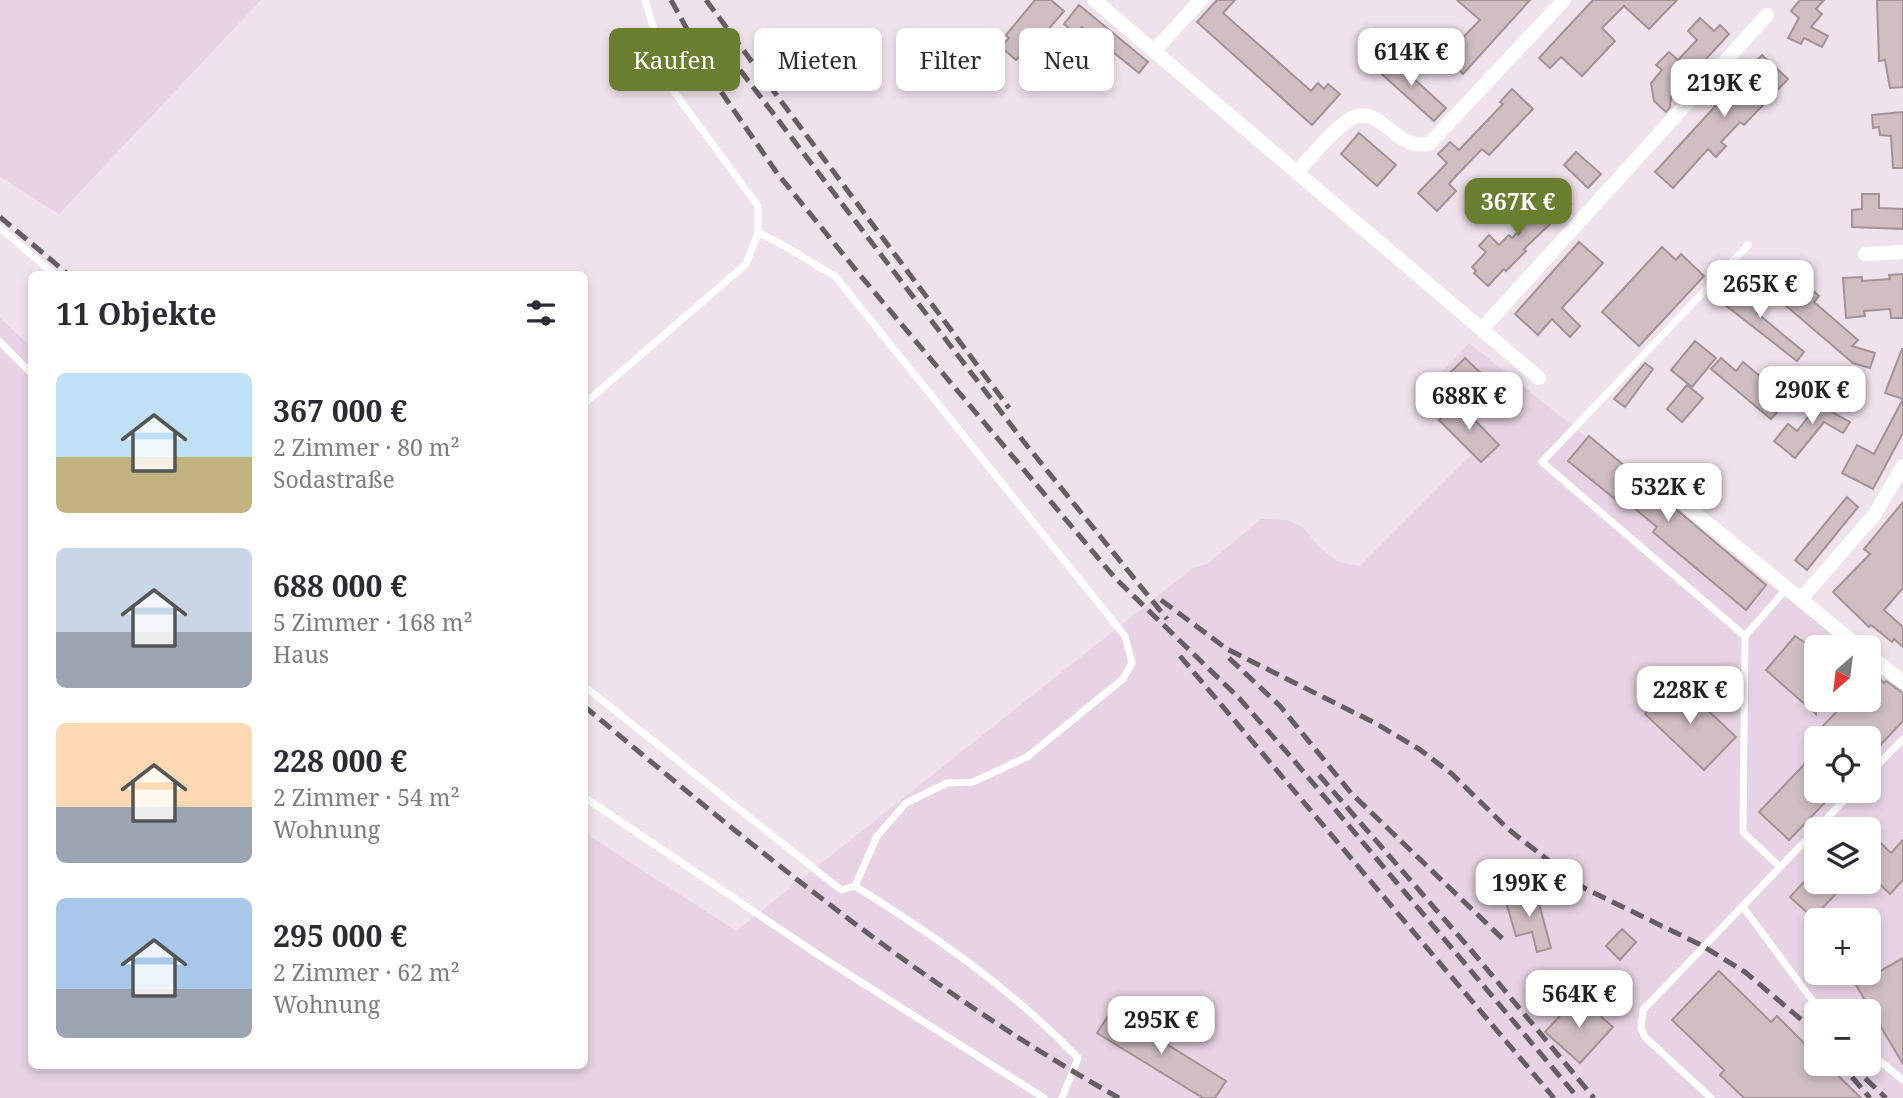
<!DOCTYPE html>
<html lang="de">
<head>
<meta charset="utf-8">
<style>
	:root { --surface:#fff; --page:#f2f2f3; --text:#2b2b33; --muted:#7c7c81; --accent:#6a7e2f }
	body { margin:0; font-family:"Noto Serif",serif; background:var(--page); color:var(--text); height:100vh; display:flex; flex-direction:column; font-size:26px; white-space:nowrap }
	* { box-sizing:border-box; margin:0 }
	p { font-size:23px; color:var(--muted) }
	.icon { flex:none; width:38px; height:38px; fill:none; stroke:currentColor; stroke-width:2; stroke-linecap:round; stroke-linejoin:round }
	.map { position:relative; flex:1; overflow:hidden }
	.details { position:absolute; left:28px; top:271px; width:560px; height:798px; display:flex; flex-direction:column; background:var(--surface); border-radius:10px; box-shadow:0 4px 10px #0003 }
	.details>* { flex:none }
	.guide { position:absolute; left:609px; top:28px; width:665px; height:63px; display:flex; gap:14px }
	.needle { width:46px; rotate:208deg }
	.tools { position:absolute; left:1804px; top:635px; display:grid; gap:14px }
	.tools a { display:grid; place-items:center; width:77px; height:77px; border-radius:10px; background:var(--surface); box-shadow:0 4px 10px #0003; font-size:35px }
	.price { position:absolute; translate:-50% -60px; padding:0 16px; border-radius:14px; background:#fff; color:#222; font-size:23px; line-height:46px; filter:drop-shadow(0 2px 4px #0008) }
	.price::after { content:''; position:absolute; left:50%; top:42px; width:21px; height:16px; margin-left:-10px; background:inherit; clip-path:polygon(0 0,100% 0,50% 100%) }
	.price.current { background:var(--accent); color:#fff }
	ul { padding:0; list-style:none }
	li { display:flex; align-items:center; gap:21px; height:175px; padding:0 28px }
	li span { display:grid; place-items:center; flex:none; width:196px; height:140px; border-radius:10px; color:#555 }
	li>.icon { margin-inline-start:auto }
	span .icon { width:84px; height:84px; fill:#fffc; stroke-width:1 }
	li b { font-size:30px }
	h2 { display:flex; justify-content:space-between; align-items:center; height:84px; padding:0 28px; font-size:30px }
	.pill { padding:0 24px; border-radius:10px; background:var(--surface); box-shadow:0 4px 10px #0003; font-size:24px; line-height:63px }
	.pill.current { background:var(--accent); color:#fff }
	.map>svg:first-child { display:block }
</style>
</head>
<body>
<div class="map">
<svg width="1903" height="1098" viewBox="0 0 1903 1098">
	<rect width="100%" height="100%" fill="#f0e2ed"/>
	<g fill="#e7d3e3" fill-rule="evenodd">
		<polygon points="0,0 261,0 59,214 0,177"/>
		<path d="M0,318l32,30v718h552l1,-233 151,98 457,-363 14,-4 54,-45 25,1 17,7 17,21 18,14 22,4 111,-111 -35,-36 23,-22 -21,-21 31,-33 379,304 -32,1v52h53v-35l34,27v406h-1903zM1816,738h53v53h-53zM1816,830h53v52h-53zM1816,920h53v53h-53zM1816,1012h53v52h-53z"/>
	</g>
	<g fill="#d0bec3" stroke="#a39296" stroke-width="2">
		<polygon points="1035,0 1051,0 1064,11 1028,53 1025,50 1016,60 1001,47 1009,38 1006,35"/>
		<polygon points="1217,0 1235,0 1223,13 1311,91 1318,83 1324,89 1328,84 1340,94 1312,125 1197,22"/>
		<polygon points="1457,0 1530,0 1463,74 1445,56 1480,20"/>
		<polygon points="1593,0 1677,0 1649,29 1624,6 1602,28 1615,41 1582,76 1561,57 1550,68 1539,58"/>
		<polygon points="1800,0 1824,0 1816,9 1822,14 1811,27 1828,36 1822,47 1804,38 1801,44 1788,38 1799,18 1791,11"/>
		<polygon points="1877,0 1903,0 1903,87 1890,88 1885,60 1879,61"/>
		<polygon points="1079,5 1148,62 1139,73 1082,27 1076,34 1064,24"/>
		<polygon points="1700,18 1714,31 1720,25 1729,34 1671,97 1670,107 1666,112 1654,101 1651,83 1662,70 1656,65 1669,52 1678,60 1697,40 1688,31"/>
		<polygon points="1762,55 1788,79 1744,125 1740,122 1721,142 1726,146 1716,157 1708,149 1673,188 1655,172"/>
		<polygon points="1389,56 1446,108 1434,121 1376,69"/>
		<polygon points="1512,89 1533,109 1489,155 1482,149 1455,177 1449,184 1456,191 1437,211 1418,193 1447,163 1438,154 1450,142 1459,150 1503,104 1500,102"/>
		<polygon points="1903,112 1903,168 1893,168 1891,136 1880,135 1879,127 1873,128 1872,115"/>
		<polygon points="1359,133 1396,165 1377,186 1341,154"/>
		<polygon points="1576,152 1601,174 1588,188 1564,165"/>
		<polygon points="1543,186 1557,200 1562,196 1571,204 1524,249 1526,251 1506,271 1504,269 1488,286 1474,273 1476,271 1472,267 1486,252 1479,246 1489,235 1499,245 1509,235 1512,238 1540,209 1530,200"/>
		<polygon points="1862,194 1879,194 1879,208 1903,209 1903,229 1852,227 1852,210 1862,209"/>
		<polygon points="1579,242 1603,263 1562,308 1580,326 1570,337 1552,319 1538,335 1515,314"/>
		<polygon points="1662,247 1676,260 1681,254 1704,276 1639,346 1602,312"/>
		<polygon points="1790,272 1819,296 1814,302 1858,340 1852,346 1875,353 1870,368 1853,363 1771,293"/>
		<polygon points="1903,274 1903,318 1891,318 1890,309 1864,311 1865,316 1846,318 1843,278 1862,277 1862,281 1890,279 1889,275"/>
		<polygon points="1740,284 1764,305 1757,313 1804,352 1797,361 1724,304"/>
		<polygon points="1695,341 1716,358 1692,387 1671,370"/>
		<polygon points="1902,349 1903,349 1903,433 1873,489 1842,473 1857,445 1874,454 1903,399 1885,393"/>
		<polygon points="1465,358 1484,376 1462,398 1444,379"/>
		<polygon points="1721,358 1736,371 1743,362 1774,388 1767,396 1781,408 1771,419 1711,369"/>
		<polygon points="1645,363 1653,369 1625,407 1614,399"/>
		<polygon points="1687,385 1703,398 1682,422 1667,409"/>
		<polygon points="1829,391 1841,401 1832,412 1850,422 1843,433 1824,422 1795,458 1774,441 1788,424 1797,431"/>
		<polygon points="1457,402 1499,445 1481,462 1439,420"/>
		<polygon points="1589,436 1766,585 1746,610 1653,532 1657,527 1628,503 1625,507 1568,461"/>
		<polygon points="1847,497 1858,507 1807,570 1795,560"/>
		<polygon points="1903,502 1903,588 1884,610 1903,627 1903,647 1894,639 1892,642 1871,625 1869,627 1833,592 1870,554 1864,549"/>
		<polygon points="1795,636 1816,650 1816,714 1766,670"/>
		<polygon points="1869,669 1884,683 1886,681 1903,693 1903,721 1869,757 1869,738 1811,738 1848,700 1869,700"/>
		<polygon points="1677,681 1736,737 1704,770 1645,714"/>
		<polygon points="1816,752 1816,791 1836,791 1789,840 1759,812"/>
		<polygon points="1869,832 1891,853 1903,840 1903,880 1890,894 1869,874"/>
		<polygon points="1816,869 1816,882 1847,882 1813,918 1790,897"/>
		<polygon points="1535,889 1551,948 1537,952 1532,932 1516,936 1506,902 1523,898 1521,893"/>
		<polygon points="1622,929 1636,942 1620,960 1606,946"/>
		<polygon points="1903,958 1903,1064 1856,985"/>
		<polygon points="1719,971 1771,1022 1777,1016 1816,1055 1816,1064 1826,1064 1861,1098 1744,1098 1720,1075 1724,1070 1672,1020"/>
		<polygon points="1578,996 1613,1027 1580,1063 1545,1032"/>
		<polygon points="1112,1010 1226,1081 1215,1098 1203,1098 1097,1033"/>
	</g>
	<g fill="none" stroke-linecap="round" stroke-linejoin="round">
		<g stroke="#fff" stroke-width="7">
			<polyline points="0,228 55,275"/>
			<polyline points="0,342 32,374"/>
			<polyline points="584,404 746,264 758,233 758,206 672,89 645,0"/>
			<polyline points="1745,636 1542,462 1748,245"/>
			<path d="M584,686l257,204 14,-4 22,-50 29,-33 41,-20 26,-1 54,-25 96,-78 9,-16 -7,-27 -290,-360c-27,-14 -49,-32 -77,-43"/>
			<polyline points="1869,774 1903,739"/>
			<polyline points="584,797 823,958 1044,1098"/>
			<polyline points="1780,867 1743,832 1745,636 1787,588"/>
			<path d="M855,886c80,50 157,103 223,172l-16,40"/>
			<polyline points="1743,907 1821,1012"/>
			<polyline points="1869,1052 1903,1080"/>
			<polyline points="1711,1098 1645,1037 1641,1029 1643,1010 1853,791"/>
		</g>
		<g stroke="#fff" stroke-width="14">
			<polyline points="1094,0 1539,378"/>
			<polyline points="1154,51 1201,0"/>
			<path d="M1297,172c14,-15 38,-45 55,-54 30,-14 41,32 77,26l135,-144"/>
			<polyline points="1865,254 1903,252"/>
			<polyline points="1482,329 1767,15"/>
			<polyline points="1650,476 1860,648"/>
			<polyline points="1801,599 1875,514 1903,466"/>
			<polyline points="1869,655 1903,682"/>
		</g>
		<g stroke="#655e63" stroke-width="5" stroke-dasharray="14 7" stroke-linecap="butt">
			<polyline points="671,0 722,93 777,173 860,275 1115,578 1239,698 1291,757 1578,1098"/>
			<polyline points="706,0 1009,408"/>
			<polyline points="740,70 1024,442 1167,619"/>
			<polyline points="0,217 69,275"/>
			<polyline points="1161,600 1227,649 1375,723 1419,749 1452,774 1508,829 1584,888 1701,945 1745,972 1816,1032"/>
			<polyline points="1180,656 1554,1098"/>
			<polyline points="1229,658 1280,706 1351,793 1507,943"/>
			<path d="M584,706c170,142 341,283 535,392"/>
			<polyline points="1319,775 1471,950 1594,1098"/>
			<polyline points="1850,1064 1886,1098"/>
			<polyline points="1852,1077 1870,1098"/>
		</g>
	</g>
</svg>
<div class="tools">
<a><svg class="needle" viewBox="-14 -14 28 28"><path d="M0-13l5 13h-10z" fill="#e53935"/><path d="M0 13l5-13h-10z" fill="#7c7c81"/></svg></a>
<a><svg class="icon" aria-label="locate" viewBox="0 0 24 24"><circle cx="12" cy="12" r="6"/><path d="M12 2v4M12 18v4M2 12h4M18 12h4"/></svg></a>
<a><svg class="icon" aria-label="layers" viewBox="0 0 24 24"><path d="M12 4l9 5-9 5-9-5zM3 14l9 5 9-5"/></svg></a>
<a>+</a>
<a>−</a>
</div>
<b class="price" style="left:1411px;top:88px">614K €</b>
<b class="price" style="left:1724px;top:119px">219K €</b>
<b class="price current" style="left:1518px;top:238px">367K €</b>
<b class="price" style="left:1760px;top:320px">265K €</b>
<b class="price" style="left:1812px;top:426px">290K €</b>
<b class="price" style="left:1469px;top:432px">688K €</b>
<b class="price" style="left:1668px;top:523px">532K €</b>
<b class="price" style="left:1690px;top:726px">228K €</b>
<b class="price" style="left:1529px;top:919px">199K €</b>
<b class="price" style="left:1579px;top:1030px">564K €</b>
<b class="price" style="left:1161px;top:1056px">295K €</b>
<div class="guide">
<a class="pill current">Kaufen</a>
<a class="pill">Mieten</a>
<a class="pill">Filter</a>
<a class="pill">Neu</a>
</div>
<section class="details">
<h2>11 Objekte<svg class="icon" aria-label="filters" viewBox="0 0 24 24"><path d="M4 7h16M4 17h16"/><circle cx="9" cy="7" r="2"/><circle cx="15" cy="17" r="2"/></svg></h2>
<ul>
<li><span style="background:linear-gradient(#bfe0f5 60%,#c2b280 0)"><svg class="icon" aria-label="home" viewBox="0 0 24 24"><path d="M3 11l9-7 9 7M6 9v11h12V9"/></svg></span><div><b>367 000 €</b><p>2 Zimmer · 80 m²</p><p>Sodastraße</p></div></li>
<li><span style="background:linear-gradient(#c9d6e8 60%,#9aa5b1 0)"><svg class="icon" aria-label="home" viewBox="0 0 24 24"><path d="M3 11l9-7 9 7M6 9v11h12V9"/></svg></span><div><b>688 000 €</b><p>5 Zimmer · 168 m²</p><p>Haus</p></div></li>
<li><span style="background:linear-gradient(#ffd9b3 60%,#9aa5b1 0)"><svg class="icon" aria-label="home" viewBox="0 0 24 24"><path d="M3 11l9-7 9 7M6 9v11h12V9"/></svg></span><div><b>228 000 €</b><p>2 Zimmer · 54 m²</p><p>Wohnung</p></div></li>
<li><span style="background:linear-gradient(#a9c7e8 65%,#9aa5b1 0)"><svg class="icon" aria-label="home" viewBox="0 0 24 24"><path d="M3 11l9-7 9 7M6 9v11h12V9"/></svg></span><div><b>295 000 €</b><p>2 Zimmer · 62 m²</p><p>Wohnung</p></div></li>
</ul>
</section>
</div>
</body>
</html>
